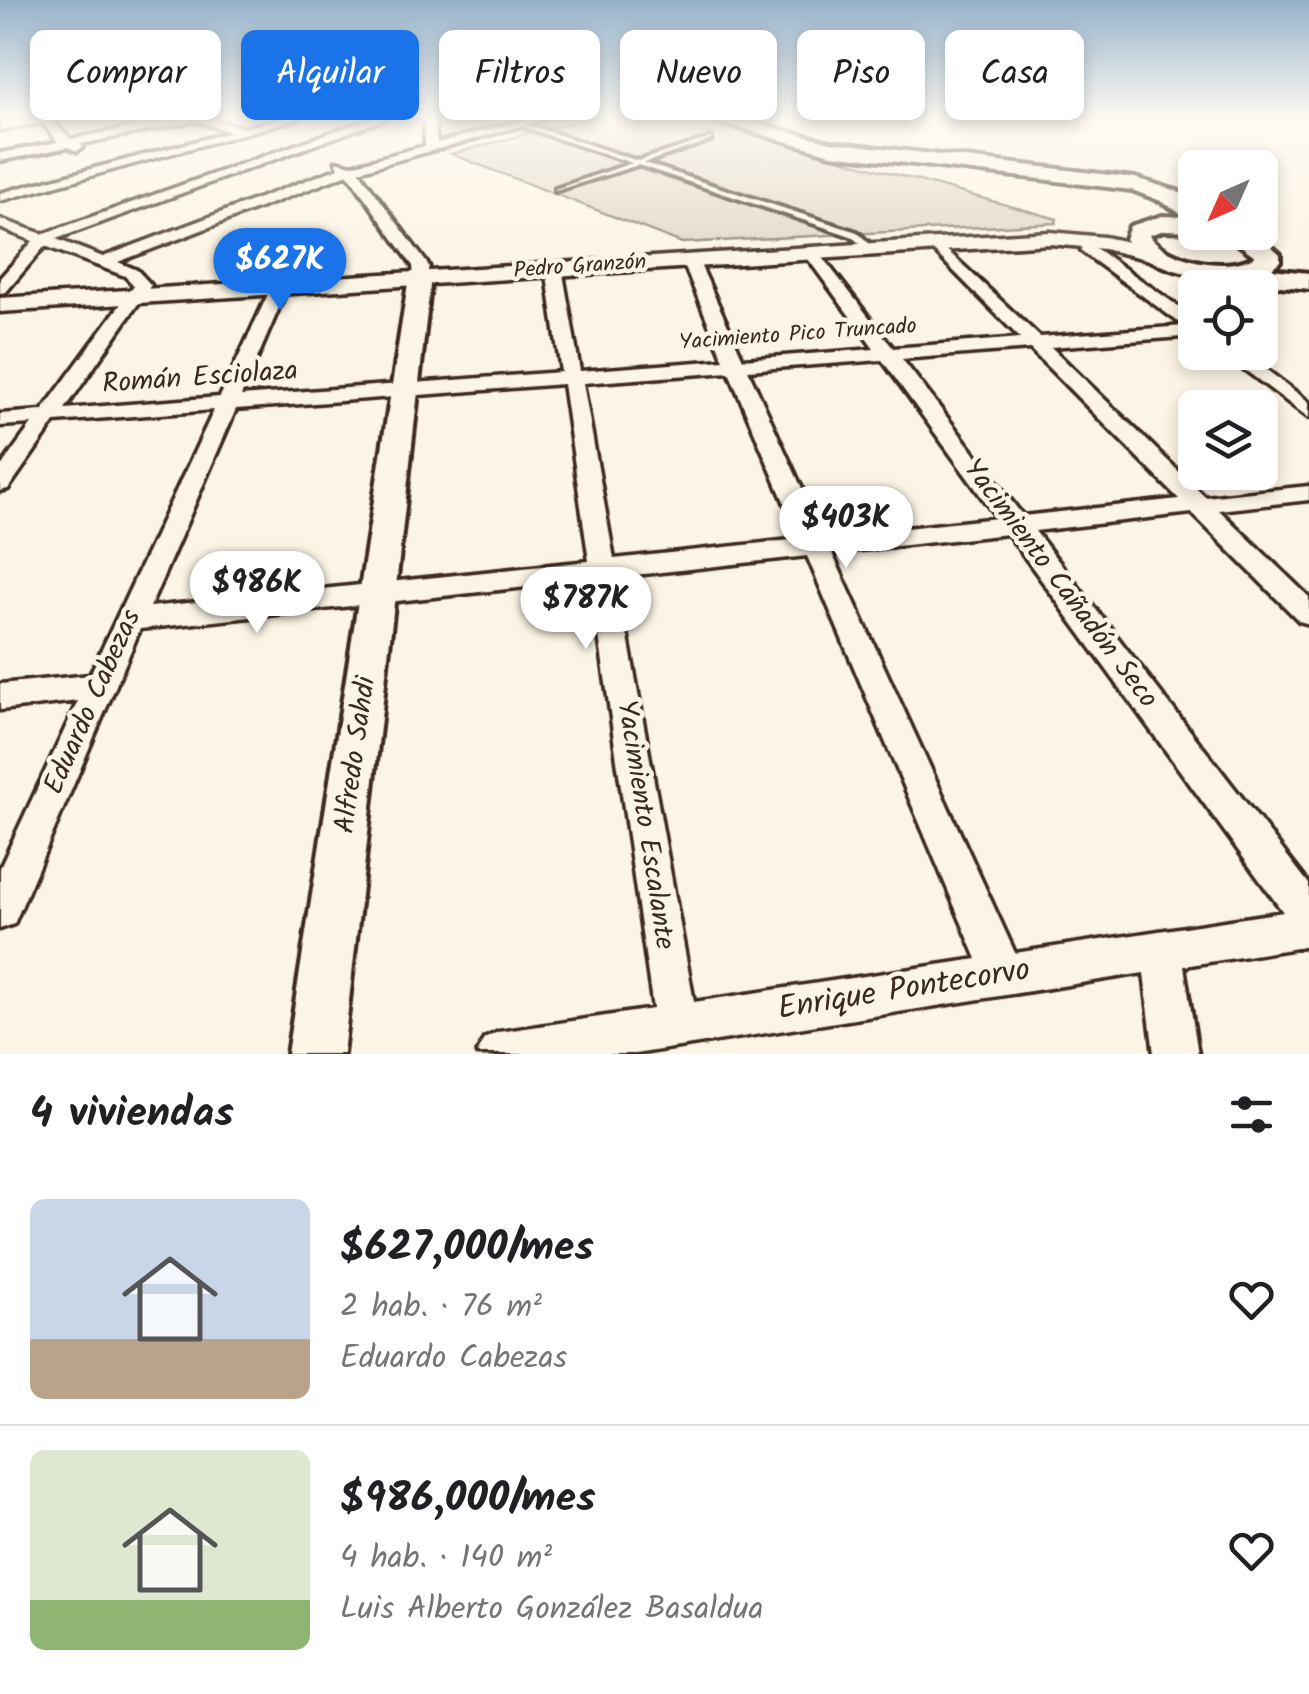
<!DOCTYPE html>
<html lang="es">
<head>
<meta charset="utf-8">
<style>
	:root { --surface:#fff; --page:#f2f2f2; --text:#202124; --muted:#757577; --line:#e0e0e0; --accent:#1a73e8 }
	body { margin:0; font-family:Kalam,sans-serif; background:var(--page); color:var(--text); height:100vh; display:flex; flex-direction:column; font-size:38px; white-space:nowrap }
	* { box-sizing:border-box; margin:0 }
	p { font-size:32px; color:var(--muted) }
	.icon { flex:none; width:55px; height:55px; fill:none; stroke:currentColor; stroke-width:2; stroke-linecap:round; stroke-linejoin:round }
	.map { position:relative; height:1054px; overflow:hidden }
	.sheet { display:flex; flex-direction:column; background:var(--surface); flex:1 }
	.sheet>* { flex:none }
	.guide { position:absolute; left:30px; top:30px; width:1250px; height:90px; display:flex; gap:20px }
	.needle { width:65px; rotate:225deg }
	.tools { position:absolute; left:1178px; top:150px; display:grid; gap:20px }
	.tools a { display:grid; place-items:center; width:100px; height:100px; border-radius:15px; background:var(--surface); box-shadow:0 5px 15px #0003; font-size:50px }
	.price { position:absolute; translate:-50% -85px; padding:0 22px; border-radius:35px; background:#fff; color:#222; font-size:32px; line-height:65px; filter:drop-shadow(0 2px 5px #0008) }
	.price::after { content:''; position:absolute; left:50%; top:60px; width:30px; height:22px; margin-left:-15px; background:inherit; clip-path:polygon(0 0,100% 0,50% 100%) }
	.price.selected { background:var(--accent); color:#fff }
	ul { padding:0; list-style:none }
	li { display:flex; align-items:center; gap:30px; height:250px; padding:0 30px }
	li+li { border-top:2px solid var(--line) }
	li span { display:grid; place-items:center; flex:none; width:280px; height:200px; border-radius:15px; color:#555 }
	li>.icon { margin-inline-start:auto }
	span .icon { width:120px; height:120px; fill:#fffc; stroke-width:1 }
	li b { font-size:42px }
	h2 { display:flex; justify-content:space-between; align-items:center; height:120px; padding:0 30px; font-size:42px }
	.tag { padding:0 35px; border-radius:15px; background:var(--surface); box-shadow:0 5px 15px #0003; font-size:35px; line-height:90px }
	.tag.selected { background:var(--accent); color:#fff }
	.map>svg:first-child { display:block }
</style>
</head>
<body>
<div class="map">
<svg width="1309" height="1054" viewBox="0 0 1309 1054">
	<rect width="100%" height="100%" fill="#fcf5e5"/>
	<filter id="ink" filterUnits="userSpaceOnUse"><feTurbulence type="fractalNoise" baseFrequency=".01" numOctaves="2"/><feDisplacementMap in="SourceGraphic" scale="20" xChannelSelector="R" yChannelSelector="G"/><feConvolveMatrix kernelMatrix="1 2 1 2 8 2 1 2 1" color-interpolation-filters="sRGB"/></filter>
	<g filter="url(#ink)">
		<polygon fill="#e0d8c8" stroke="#8e8173" stroke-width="2.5" points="588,118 692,118 1057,219 1056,223 682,243 451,154"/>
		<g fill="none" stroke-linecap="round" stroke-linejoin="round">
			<defs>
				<polygon id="service" points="520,122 638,161 711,138 711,140 644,163 857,232 875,249 868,251 851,236 638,165 555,191 555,189 632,163 518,125"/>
				<g id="minor">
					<polygon points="35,118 61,118 53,122 71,139 177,118 209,118 244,128 282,118 300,118 0,201 0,193 231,132 195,121 81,144 83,147 77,151 68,147 0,161 0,153 58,142 43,123 0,130 0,124"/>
					<path d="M372,118h16l-332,121 47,18 236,-89 -3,-7 16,4 73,-19 -1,-28h10l3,25 94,-25h18l-190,53 70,95 -3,14h-12l-1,-14 -65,-92 -230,88 19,8 14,15 -86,124 155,-12 57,-122 8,-5 8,5 -52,121 320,-24 -15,-104 8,-5 8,5 18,103 144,-11 -42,-100 8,-5 8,5 45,99 131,-10 -71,-97 8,-5 5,2 77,99 127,-10 -89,-90v-6l5,-2 104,97 144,-11 -103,-75 3,-14h10v10l101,71v18l-144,11 154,150 104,-11v14l-90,10 90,87v27l-10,-3 -107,-108 -157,18 274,353v62l-125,20 14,88h-44l-10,-81 -509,81h-158l7,-15 15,-7 154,-23 -62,-429 -451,49 -126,295 -14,5v-61l78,-167 -78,9v-26l90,-9 124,-265 -159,12 -47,67 -8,2v-23l32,-44 -32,2v-12l42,-3 92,-125 -9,-10 -80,-30 -39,46 -6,1v-15l33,-37 -33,-13v-9l43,15zM1030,349l149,150 -156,17 -121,-157zM882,360l115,158 -173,19 -76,-167zM729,372l71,167 -186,20 -31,-176zM563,384l26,177 -439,46 86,-198zM1008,534l275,378 -268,41 -183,-400zM807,556l170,403 -283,43 -77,-425z"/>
					<polygon points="1221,352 1243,352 1309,402 1309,418"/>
				</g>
				<polygon id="tertiary" points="420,271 431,277 343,1054 287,1054 409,277"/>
				<polygon id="secondary" points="1050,232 1104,237 1167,250 1170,255 1159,262 1104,249 1050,244 0,312 0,298"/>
				<path id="primary" d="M705,118h30l96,24 304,36 42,13 18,11v29l-31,-1 -15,5c19,26 79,38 106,21l-33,-24h33l25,22v7l-9,8 38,4v16c-53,-7 -150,-5 -184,-50l5,-13 32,-10 25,1 -26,-16 -29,-11 -301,-36z"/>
			</defs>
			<use href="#service" stroke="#3b2a1e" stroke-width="8"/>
			<use href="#minor" stroke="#3b2a1e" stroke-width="7"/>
			<use href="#tertiary" stroke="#3b2a1e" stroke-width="8"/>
			<use href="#secondary" stroke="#3b2a1e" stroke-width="7"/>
			<use href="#primary" stroke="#3b2a1e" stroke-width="8"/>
			<use href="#service" fill="#fcf5e5" fill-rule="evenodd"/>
			<use href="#minor" fill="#fcf5e5" fill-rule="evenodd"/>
			<use href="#tertiary" fill="#fcf5e5" fill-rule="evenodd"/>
			<use href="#secondary" fill="#fcf5e5" fill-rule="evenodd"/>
			<use href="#primary" fill="#fcf5e5" fill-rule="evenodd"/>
		</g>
	</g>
	<linearGradient id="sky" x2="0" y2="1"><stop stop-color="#94b1ca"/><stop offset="0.44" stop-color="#fefaf3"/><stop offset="1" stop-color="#fefaf3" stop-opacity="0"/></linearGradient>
	<rect width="1309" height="266" fill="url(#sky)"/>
	<g text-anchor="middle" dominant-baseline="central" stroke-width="9" stroke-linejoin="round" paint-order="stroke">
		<g font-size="22" fill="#3b2a1e" stroke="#fcf5e5">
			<text transform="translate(580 267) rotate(-4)">Pedro Granzón</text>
			<text transform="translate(798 335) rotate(-4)">Yacimiento Pico Truncado</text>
		</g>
		<g font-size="28" fill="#3b2a1e" stroke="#fcf5e5">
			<text transform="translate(200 378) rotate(-4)">Román Esciolaza</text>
			<text transform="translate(1060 584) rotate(53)">Yacimiento Cañadón Seco</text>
			<text transform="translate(93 702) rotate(-66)">Eduardo Cabezas</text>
			<text transform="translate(356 755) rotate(-82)">Alfredo Sahdi</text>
			<text transform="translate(645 825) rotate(81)">Yacimiento Escalante</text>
		</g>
		<g font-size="32" fill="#3b2a1e" stroke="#fcf5e5">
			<text transform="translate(904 990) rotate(-9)">Enrique Pontecorvo</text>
		</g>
	</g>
</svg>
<div class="tools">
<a><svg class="needle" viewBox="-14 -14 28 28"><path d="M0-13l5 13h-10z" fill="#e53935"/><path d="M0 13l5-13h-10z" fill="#757577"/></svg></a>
<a><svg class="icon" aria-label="locate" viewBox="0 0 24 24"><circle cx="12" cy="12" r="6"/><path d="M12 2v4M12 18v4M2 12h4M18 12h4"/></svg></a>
<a><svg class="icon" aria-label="layers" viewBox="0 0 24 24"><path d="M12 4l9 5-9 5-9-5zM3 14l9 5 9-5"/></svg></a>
</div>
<b class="price selected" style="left:280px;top:313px">$627K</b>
<b class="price" style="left:846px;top:571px">$403K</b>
<b class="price" style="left:257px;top:636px">$986K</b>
<b class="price" style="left:586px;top:652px">$787K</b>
<div class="guide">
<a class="tag">Comprar</a>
<a class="tag selected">Alquilar</a>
<a class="tag">Filtros</a>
<a class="tag">Nuevo</a>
<a class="tag">Piso</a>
<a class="tag">Casa</a>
</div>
</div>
<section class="sheet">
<h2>4 viviendas<svg class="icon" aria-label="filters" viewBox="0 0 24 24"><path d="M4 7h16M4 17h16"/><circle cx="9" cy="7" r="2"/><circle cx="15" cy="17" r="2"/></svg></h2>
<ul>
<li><span style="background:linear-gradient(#c9d6e8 70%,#b9a48a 0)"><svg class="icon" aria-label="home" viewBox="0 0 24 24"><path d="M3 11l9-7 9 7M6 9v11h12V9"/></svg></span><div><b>$627,000/mes</b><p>2 hab. · 76 m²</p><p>Eduardo Cabezas</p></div><svg class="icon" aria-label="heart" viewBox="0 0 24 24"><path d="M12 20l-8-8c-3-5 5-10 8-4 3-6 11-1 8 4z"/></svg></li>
<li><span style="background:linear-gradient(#dfe7d0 75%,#8fb573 0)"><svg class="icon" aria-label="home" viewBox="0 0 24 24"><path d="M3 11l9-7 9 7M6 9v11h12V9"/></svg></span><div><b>$986,000/mes</b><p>4 hab. · 140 m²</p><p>Luis Alberto González Basaldua</p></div><svg class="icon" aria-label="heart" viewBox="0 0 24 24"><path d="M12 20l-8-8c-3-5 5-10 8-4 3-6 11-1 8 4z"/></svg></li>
</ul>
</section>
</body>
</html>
